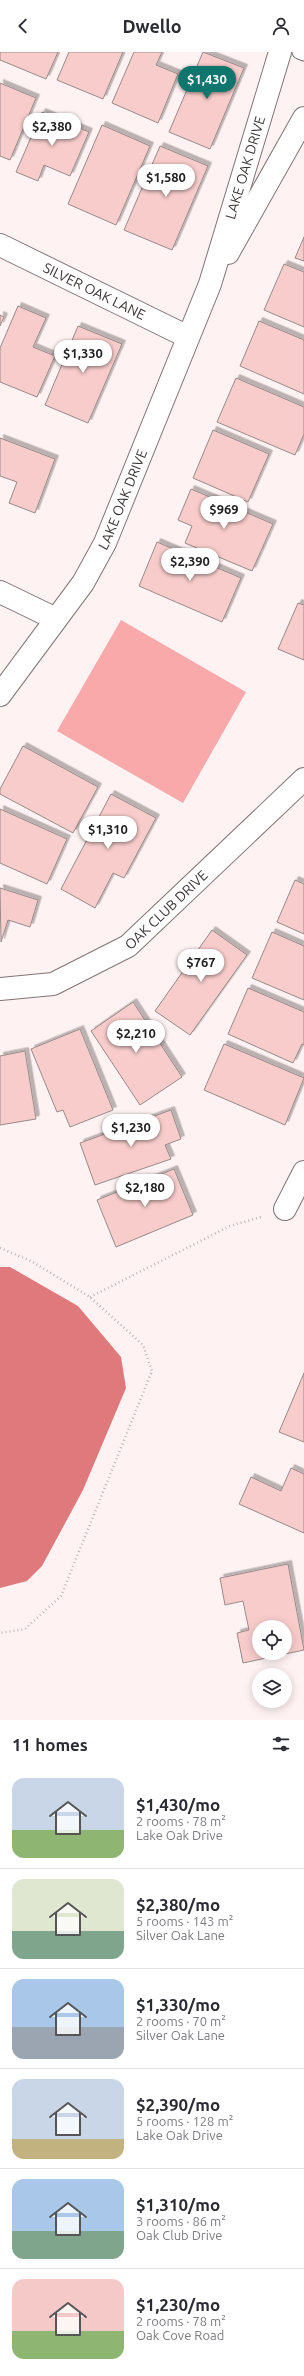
<!DOCTYPE html>
<html lang="en">
<head>
<meta charset="utf-8">
<style>
	:root { --surface:#fff; --page:#f7f7f7; --text:#2b2b33; --muted:#7c7c81; --line:#e1e1e2; --accent:#0f766e }
	body { margin:0; font-family:Ubuntu,sans-serif; background:var(--page); color:var(--text); height:100vh; display:flex; flex-direction:column; font-size:15px; white-space:nowrap }
	* { box-sizing:border-box; margin:0 }
	p { font-size:13px; color:var(--muted) }
	.icon { flex:none; width:22px; height:22px; fill:none; stroke:currentColor; stroke-width:2; stroke-linecap:round; stroke-linejoin:round }
	.map { position:relative; height:1668px; overflow:hidden }
	.drawer { display:flex; flex-direction:column; background:var(--surface); flex:1 }
	.drawer>* { flex:none }
	.controls { position:absolute; left:252px; top:1568px; display:grid; gap:8px }
	.controls a { display:grid; place-items:center; width:40px; height:40px; border-radius:50%; background:var(--surface); box-shadow:0 2px 10px #0003; font-size:20px }
	.price { position:absolute; translate:-50% -34px; padding:0 9px; border-radius:14px; background:#fff; color:#222; font-size:13px; line-height:26px; filter:drop-shadow(0 1px 2px #0008) }
	.price::after { content:''; position:absolute; left:50%; top:24px; width:12px; height:9px; margin-left:-6px; background:inherit; clip-path:polygon(0 0,100% 0,50% 100%) }
	.price.on { background:var(--accent); color:#fff }
	ul { padding:0; list-style:none }
	li { display:flex; align-items:center; gap:12px; height:100px; padding:0 12px }
	li+li { border-top:1px solid var(--line) }
	li span { display:grid; place-items:center; flex:none; width:112px; height:80px; border-radius:12px; color:#555 }
	li>.icon { margin-inline-start:auto }
	span .icon { width:48px; height:48px; fill:#fffc; stroke-width:1 }
	li b { font-size:17px }
	h2 { display:flex; justify-content:space-between; align-items:center; height:48px; padding:0 12px; font-size:17px }
	header { display:flex; justify-content:space-between; align-items:center; height:52px; padding:0 12px; background:var(--surface); font-size:18px; font-weight:600 }
	.map>svg:first-child { display:block }
</style>
</head>
<body>
<header><svg class="icon" aria-label="back" viewBox="0 0 24 24"><path d="M15 5l-7 7 7 7"/></svg>Dwello<svg class="icon" aria-label="person" viewBox="0 0 24 24"><circle cx="12" cy="8" r="4"/><path d="M4 21q1-7 8-7t8 7"/></svg></header>
<div class="map">
<svg width="304" height="1668" viewBox="0 0 304 1668">
	<defs>
		<filter id="shadow"><feDropShadow dx="3.5" dy="-3.5" stdDeviation="0" flood-color="#0004"/></filter>
	</defs>
	<rect width="100%" height="100%" fill="#fff2f2"/>
	<polygon fill="#f9a9aa" points="121,568 246,640 183,751 57,679"/>
	<polygon fill="#df797c" points="0,1215 10,1215 78,1254 121,1305 126,1336 83,1438 42,1514 27,1529 0,1536"/>
	<g fill="#f8cccb" stroke="#978a89" fill-rule="evenodd" filter="url(#shadow)">
		<polygon points="0,0 58,0 46,27 0,8"/>
		<polygon points="69,0 123,0 103,47 57,28"/>
		<polygon points="134,0 162,0 156,13 178,22 158,71 112,51"/>
		<polygon points="203,0 244,16 210,97 169,80"/>
		<polygon points="0,31 36,46 10,108 0,104"/>
		<polygon points="42,60 89,80 70,124 44,113 38,129 16,120"/>
		<polygon points="102,73 150,94 116,173 68,152"/>
		<polygon points="160,94 208,114 172,198 124,178"/>
		<polygon points="304,185 304,209 295,206"/>
		<polygon points="284,212 304,220 304,275 264,258"/>
		<polygon points="18,254 46,266 33,295 55,304 37,345 0,330 0,296"/>
		<polygon points="0,263 4,265 0,274"/>
		<polygon points="259,269 304,288 304,342 240,314"/>
		<polygon points="78,274 122,292 88,371 45,353"/>
		<polygon points="236,326 304,355 304,382 295,403 217,370"/>
		<polygon points="213,378 269,402 248,450 193,426"/>
		<polygon points="0,386 55,407 35,461 9,451 17,430 0,424"/>
		<polygon points="191,437 273,472 252,519 185,491 192,474 178,468"/>
		<polygon points="157,490 241,526 222,570 139,534"/>
		<polygon points="298,551 304,553 304,608 278,597"/>
		<polygon points="23,694 98,735 73,781 0,742 0,737"/>
		<polygon points="111,742 156,766 124,826 113,821 95,856 61,837"/>
		<polygon points="0,757 67,787 47,832 0,811"/>
		<polygon points="295,828 304,832 304,882 277,870"/>
		<polygon points="0,836 38,848 30,875 8,868 1,890"/>
		<polygon points="212,878 247,903 190,983 155,959"/>
		<polygon points="272,880 304,894 304,948 252,926"/>
		<polygon points="248,936 304,960 304,993 302,992 293,1011 228,982"/>
		<polygon points="133,950 182,1025 140,1053 91,979"/>
		<polygon points="80,977 113,1058 70,1075 63,1058 57,1060 31,997"/>
		<polygon points="224,992 304,1026 285,1073 204,1038"/>
		<polygon points="25,999 36,1067 0,1073 0,1004"/>
		<polygon points="171,1058 181,1087 165,1093 171,1107 95,1133 80,1091"/>
		<polygon points="174,1117 193,1163 116,1195 97,1148"/>
		<polygon points="304,1321 304,1390 279,1380"/>
		<polygon points="291,1416 304,1422 304,1481 239,1452 251,1425 281,1439"/>
		<path d="M288,1512l16,86 -61,13 -6,-30 12,-3 -6,-29 -18,4 -5,-27zM259,1575h26v26h-26z"/>
	</g>
	<g fill="none" stroke-linecap="round" stroke-linejoin="round">
		<defs>
			<polyline id="lane" points="299,0 304,2"/>
			<g id="street">
				<path id="s1" d="M0,193l188,92"/>
				<polyline points="228,201 304,66"/>
				<polyline points="0,540 56,567"/>
				<path id="s2" d="M0,643l83,-112 22,-40 105,-259 70,-232"/>
				<path id="s3" d="M0,937l53,-5 75,-38 176,-167"/>
				<polyline points="285,1157 304,1120"/>
			</g>
		</defs>
		<use href="#lane" stroke="#827474" stroke-width="15"/>
		<use href="#street" stroke="#827474" stroke-width="24"/>
		<g stroke="#c0b5b5" stroke-width="2.5" stroke-dasharray="1 3" stroke-linecap="butt">
			<polyline points="0,1196 31,1209 90,1245 143,1293 152,1319 61,1544 25,1577 0,1581"/>
			<polyline points="90,1245 230,1174 261,1165"/>
		</g>
		<use href="#lane" stroke="#fff" stroke-width="13"/>
		<use href="#street" stroke="#fff" stroke-width="22"/>
	</g>
	<g text-anchor="middle" dominant-baseline="central" stroke-width="4" stroke-linejoin="round" paint-order="stroke">
		<g font-size="14" fill="#3b3535" stroke="#fff">
			<text stroke="none"><textPath href="#s2" startOffset="586">LAKE OAK DRIVE</textPath></text>
			<text stroke="none"><textPath href="#s1" startOffset="105">SILVER OAK LANE</textPath></text>
			<text stroke="none"><textPath href="#s2" startOffset="232">LAKE OAK DRIVE</textPath></text>
			<text stroke="none"><textPath href="#s3" startOffset="190">OAK CLUB DRIVE</textPath></text>
		</g>
	</g>
</svg>
<div class="controls">
<a><svg class="icon" aria-label="locate" viewBox="0 0 24 24"><circle cx="12" cy="12" r="6"/><path d="M12 2v4M12 18v4M2 12h4M18 12h4"/></svg></a>
<a><svg class="icon" aria-label="layers" viewBox="0 0 24 24"><path d="M12 4l9 5-9 5-9-5zM3 14l9 5 9-5"/></svg></a>
</div>
<b class="price on" style="left:207px;top:48px">$1,430</b>
<b class="price" style="left:52px;top:95px">$2,380</b>
<b class="price" style="left:166px;top:146px">$1,580</b>
<b class="price" style="left:83px;top:322px">$1,330</b>
<b class="price" style="left:224px;top:478px">$969</b>
<b class="price" style="left:190px;top:530px">$2,390</b>
<b class="price" style="left:108px;top:798px">$1,310</b>
<b class="price" style="left:201px;top:931px">$767</b>
<b class="price" style="left:136px;top:1002px">$2,210</b>
<b class="price" style="left:131px;top:1096px">$1,230</b>
<b class="price" style="left:145px;top:1156px">$2,180</b>
</div>
<section class="drawer">
<h2>11 homes<svg class="icon" aria-label="filters" viewBox="0 0 24 24"><path d="M4 7h16M4 17h16"/><circle cx="9" cy="7" r="2"/><circle cx="15" cy="17" r="2"/></svg></h2>
<ul>
<li><span style="background:linear-gradient(#c9d6e8 65%,#8fb573 0)"><svg class="icon" aria-label="home" viewBox="0 0 24 24"><path d="M3 11l9-7 9 7M6 9v11h12V9"/></svg></span><div><b>$1,430/mo</b><p>2 rooms · 78 m²</p><p>Lake Oak Drive</p></div></li>
<li><span style="background:linear-gradient(#dfe7d0 65%,#7fa58c 0)"><svg class="icon" aria-label="home" viewBox="0 0 24 24"><path d="M3 11l9-7 9 7M6 9v11h12V9"/></svg></span><div><b>$2,380/mo</b><p>5 rooms · 143 m²</p><p>Silver Oak Lane</p></div></li>
<li><span style="background:linear-gradient(#a9c7e8 60%,#9aa5b1 0)"><svg class="icon" aria-label="home" viewBox="0 0 24 24"><path d="M3 11l9-7 9 7M6 9v11h12V9"/></svg></span><div><b>$1,330/mo</b><p>2 rooms · 70 m²</p><p>Silver Oak Lane</p></div></li>
<li><span style="background:linear-gradient(#c9d6e8 75%,#c2b280 0)"><svg class="icon" aria-label="home" viewBox="0 0 24 24"><path d="M3 11l9-7 9 7M6 9v11h12V9"/></svg></span><div><b>$2,390/mo</b><p>5 rooms · 128 m²</p><p>Lake Oak Drive</p></div></li>
<li><span style="background:linear-gradient(#a9c7e8 65%,#7fa58c 0)"><svg class="icon" aria-label="home" viewBox="0 0 24 24"><path d="M3 11l9-7 9 7M6 9v11h12V9"/></svg></span><div><b>$1,310/mo</b><p>3 rooms · 86 m²</p><p>Oak Club Drive</p></div></li>
<li><span style="background:linear-gradient(#f6c9c9 65%,#8fb573 0)"><svg class="icon" aria-label="home" viewBox="0 0 24 24"><path d="M3 11l9-7 9 7M6 9v11h12V9"/></svg></span><div><b>$1,230/mo</b><p>2 rooms · 78 m²</p><p>Oak Cove Road</p></div></li>
</ul>
</section>
</body>
</html>
